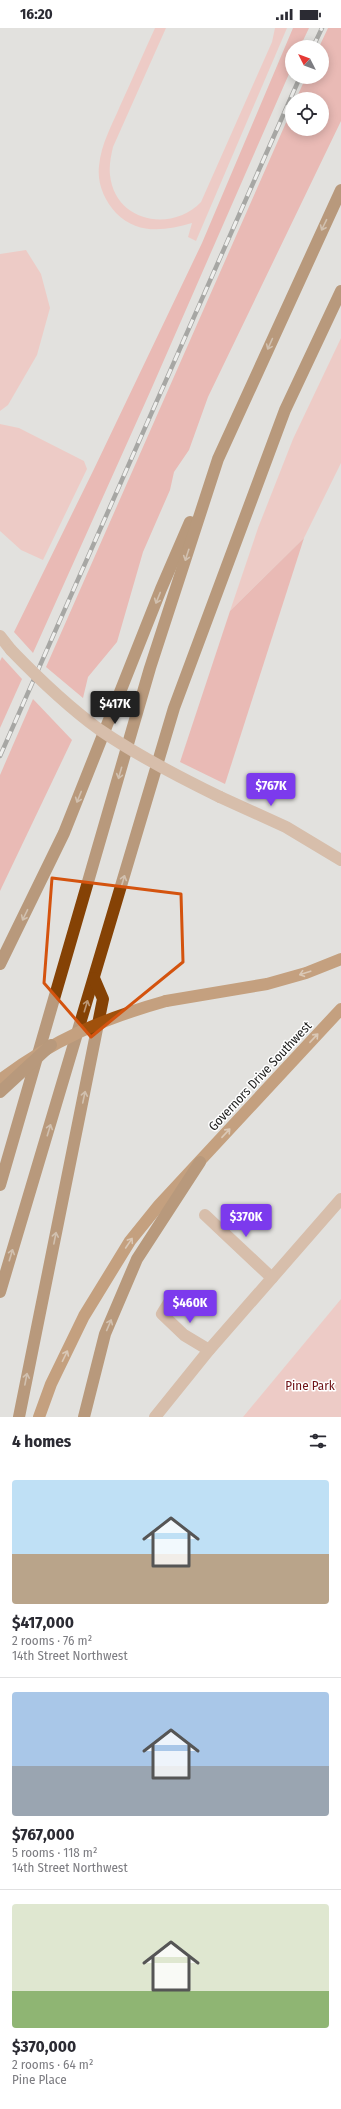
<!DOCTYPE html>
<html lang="en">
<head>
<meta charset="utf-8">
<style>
	:root { --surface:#fff; --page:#f2f2f3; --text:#2b2b33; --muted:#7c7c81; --line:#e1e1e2; --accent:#7c3aed }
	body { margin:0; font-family:"Fira Sans Condensed",sans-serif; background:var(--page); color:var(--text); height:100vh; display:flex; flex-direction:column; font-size:15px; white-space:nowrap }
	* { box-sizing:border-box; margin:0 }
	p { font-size:13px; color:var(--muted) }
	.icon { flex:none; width:22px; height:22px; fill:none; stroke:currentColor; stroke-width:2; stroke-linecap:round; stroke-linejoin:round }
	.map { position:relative; height:1389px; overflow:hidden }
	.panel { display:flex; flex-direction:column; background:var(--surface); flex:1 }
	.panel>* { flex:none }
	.needle { width:26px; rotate:312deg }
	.controls { position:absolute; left:285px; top:12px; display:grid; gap:8px }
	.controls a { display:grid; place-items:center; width:44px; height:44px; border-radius:50%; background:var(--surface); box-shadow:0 2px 10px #0003; font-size:20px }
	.price { position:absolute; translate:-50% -34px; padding:0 9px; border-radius:4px; background:var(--accent); color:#fff; font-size:13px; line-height:26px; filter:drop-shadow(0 1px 2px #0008) }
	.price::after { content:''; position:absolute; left:50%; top:24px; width:12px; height:9px; margin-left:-6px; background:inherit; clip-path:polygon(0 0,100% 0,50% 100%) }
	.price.selected { background:#222; color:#fff }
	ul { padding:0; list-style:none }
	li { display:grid; align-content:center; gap:8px; height:212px; padding:0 12px }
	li+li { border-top:1px solid var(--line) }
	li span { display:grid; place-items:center; height:124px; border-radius:4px; color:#555 }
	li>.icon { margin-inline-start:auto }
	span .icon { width:72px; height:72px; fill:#fffc; stroke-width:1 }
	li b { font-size:17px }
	h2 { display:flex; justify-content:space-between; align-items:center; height:48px; padding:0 12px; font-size:17px }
	.status { display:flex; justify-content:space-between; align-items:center; height:28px; padding:0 20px; background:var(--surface); direction:ltr }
	.status svg { height:11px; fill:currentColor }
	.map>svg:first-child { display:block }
</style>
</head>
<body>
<div class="status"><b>16:20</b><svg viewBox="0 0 49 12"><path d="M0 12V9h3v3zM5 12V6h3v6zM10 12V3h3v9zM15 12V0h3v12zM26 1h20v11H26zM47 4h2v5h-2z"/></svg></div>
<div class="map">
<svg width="341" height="1389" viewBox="0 0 341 1389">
	<rect width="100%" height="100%" fill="#e2e1de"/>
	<g fill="#fbb0a9">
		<path d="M155,0h11l-53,119c-2,9 -4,18 -3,28 5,47 61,58 91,27l71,-160 3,-14h12l-91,213 -8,-4 4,-14c-27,8 -54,12 -76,-10 -12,-13 -19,-30 -17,-47 2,-22 13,-41 21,-60 12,-26 23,-52 35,-78z"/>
		<polygon points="26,222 41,246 50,280 37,327 8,377 0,383 0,226"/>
		<polygon points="341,310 341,435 304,510 230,583 258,500 293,411"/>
		<polygon points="0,396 19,400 84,433 87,441 43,532 21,522 0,503"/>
		<polygon points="341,1271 341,1389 243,1389"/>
	</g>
	<g fill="#f18b83">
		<polygon points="293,0 309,0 300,19 292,19 292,39 150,364 33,625 14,604 94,441 202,215"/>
		<polygon points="328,0 341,0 341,93 208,369 189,422 174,444 170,462 143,524 117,614 88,649 83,670 46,639 292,81 292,101 322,101 322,71 296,71 306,49 322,49 322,19 319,19"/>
		<polygon points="304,510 225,756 180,734 230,583"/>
		<polygon points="2,629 22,651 0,700 0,633"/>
		<polygon points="33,671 72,712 0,863 0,747"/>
	</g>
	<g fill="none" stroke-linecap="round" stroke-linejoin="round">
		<g stroke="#c9926e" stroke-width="12">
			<polyline points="0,608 11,622"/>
			<polyline points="220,769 286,799 341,832"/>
			<polyline points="205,1187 272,1250"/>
			<polyline points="173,1268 162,1286 184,1307 209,1322"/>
			<polyline points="155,1389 209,1322 341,1171"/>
		</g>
		<g stroke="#a0510c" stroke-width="12">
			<polyline points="166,973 267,956 306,945 341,931"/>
			<polyline points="39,1389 51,1356 84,1288 130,1213 159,1177 341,981"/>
		</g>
		<g stroke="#854205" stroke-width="12">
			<polyline points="0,936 64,805 161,561 190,494"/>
			<polyline points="0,1157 150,640 218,431 341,162"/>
			<polyline points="0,1264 174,680 285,382 341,263"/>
			<polyline points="19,1389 103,971 94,950"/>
			<polyline points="84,1389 105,1306 137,1231 200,1134"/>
		</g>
		<defs>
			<g id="rail">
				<polyline points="313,19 322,0"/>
				<polyline points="0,728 300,49"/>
			</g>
		</defs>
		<use href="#rail" stroke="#5f5f5d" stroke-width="4.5"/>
		<use href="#rail" stroke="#fff" stroke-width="3" stroke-dasharray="9" stroke-linecap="butt"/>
		<path stroke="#c9926e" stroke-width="12" d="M11,622c28,29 56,56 89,80 38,26 79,47 120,67"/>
		<path stroke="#a0510c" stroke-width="12" d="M0,1052c53,-40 102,-61 166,-79"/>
		<polyline stroke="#854205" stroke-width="12" points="0,1064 51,1017"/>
	</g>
	<defs><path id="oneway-shaft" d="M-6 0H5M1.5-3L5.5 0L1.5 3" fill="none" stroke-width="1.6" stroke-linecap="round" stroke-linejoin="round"/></defs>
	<g stroke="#bc9776">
		<use href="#oneway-shaft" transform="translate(324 197) rotate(116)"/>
		<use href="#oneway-shaft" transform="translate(270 316) rotate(114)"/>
		<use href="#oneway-shaft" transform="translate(187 527) rotate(108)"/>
		<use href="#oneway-shaft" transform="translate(158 570) rotate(112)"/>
		<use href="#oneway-shaft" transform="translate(120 745) rotate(106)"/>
		<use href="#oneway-shaft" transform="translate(79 769) rotate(112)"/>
		<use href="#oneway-shaft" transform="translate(123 853) rotate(-73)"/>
		<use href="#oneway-shaft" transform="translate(25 887) rotate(116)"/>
		<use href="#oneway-shaft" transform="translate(86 978) rotate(-73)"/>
		<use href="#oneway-shaft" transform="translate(84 1069) rotate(-78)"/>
		<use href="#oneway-shaft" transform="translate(49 1102) rotate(-73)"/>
		<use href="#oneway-shaft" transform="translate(55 1210) rotate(-79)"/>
		<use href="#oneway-shaft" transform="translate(11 1227) rotate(-73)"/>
		<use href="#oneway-shaft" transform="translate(109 1297) rotate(-67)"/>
		<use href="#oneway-shaft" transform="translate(26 1351) rotate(-79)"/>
	</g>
	<g stroke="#d0a886">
		<use href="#oneway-shaft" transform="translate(305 945) rotate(162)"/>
		<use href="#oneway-shaft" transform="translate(314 1010) rotate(-47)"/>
		<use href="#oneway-shaft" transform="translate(226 1105) rotate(-47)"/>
		<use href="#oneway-shaft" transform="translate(129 1215) rotate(-56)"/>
		<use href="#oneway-shaft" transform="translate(65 1328) rotate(-64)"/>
	</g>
	<path d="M0 0H341V1389H0ZM52,850l129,16 2,68 -92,75 -47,-54z" fill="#e2e1de" fill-opacity=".55" fill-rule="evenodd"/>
	<path fill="none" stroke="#d4530e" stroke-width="3" stroke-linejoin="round" d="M52,850l129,16 2,68 -92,75 -47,-54z"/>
	<g text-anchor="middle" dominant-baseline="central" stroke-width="3" stroke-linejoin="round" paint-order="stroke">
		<g font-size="13" fill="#1d1d1c" stroke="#fff">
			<text transform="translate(260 1048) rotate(-47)">Governors Drive Southwest</text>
		</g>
		<g font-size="13" fill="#6f1317" stroke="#fff">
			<text x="310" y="1357">Pine Park</text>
		</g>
	</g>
</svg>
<div class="controls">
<a><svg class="needle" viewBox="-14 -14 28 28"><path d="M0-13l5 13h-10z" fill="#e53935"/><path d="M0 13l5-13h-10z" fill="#7c7c81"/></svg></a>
<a><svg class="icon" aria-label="locate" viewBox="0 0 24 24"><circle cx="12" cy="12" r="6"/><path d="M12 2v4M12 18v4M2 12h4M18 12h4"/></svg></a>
</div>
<b class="price selected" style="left:115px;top:697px">$417K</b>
<b class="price" style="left:271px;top:779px">$767K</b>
<b class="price" style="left:246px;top:1210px">$370K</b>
<b class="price" style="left:190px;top:1296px">$460K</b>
</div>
<section class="panel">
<h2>4 homes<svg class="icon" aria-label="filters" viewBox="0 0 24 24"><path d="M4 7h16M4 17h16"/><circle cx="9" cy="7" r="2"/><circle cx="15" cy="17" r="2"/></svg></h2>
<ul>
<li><span style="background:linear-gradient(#bfe0f5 60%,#b9a48a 0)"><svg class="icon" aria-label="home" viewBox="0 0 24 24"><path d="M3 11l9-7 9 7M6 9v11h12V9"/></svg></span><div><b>$417,000</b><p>2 rooms · 76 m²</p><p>14th Street Northwest</p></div></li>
<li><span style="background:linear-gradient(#a9c7e8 60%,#9aa5b1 0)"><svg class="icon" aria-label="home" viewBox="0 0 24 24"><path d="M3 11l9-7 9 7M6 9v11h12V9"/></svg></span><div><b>$767,000</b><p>5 rooms · 118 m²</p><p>14th Street Northwest</p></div></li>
<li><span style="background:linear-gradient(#dfe7d0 70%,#8fb573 0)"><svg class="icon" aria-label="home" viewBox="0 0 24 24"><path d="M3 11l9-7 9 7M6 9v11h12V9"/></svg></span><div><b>$370,000</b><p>2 rooms · 64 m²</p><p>Pine Place</p></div></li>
</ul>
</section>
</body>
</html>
